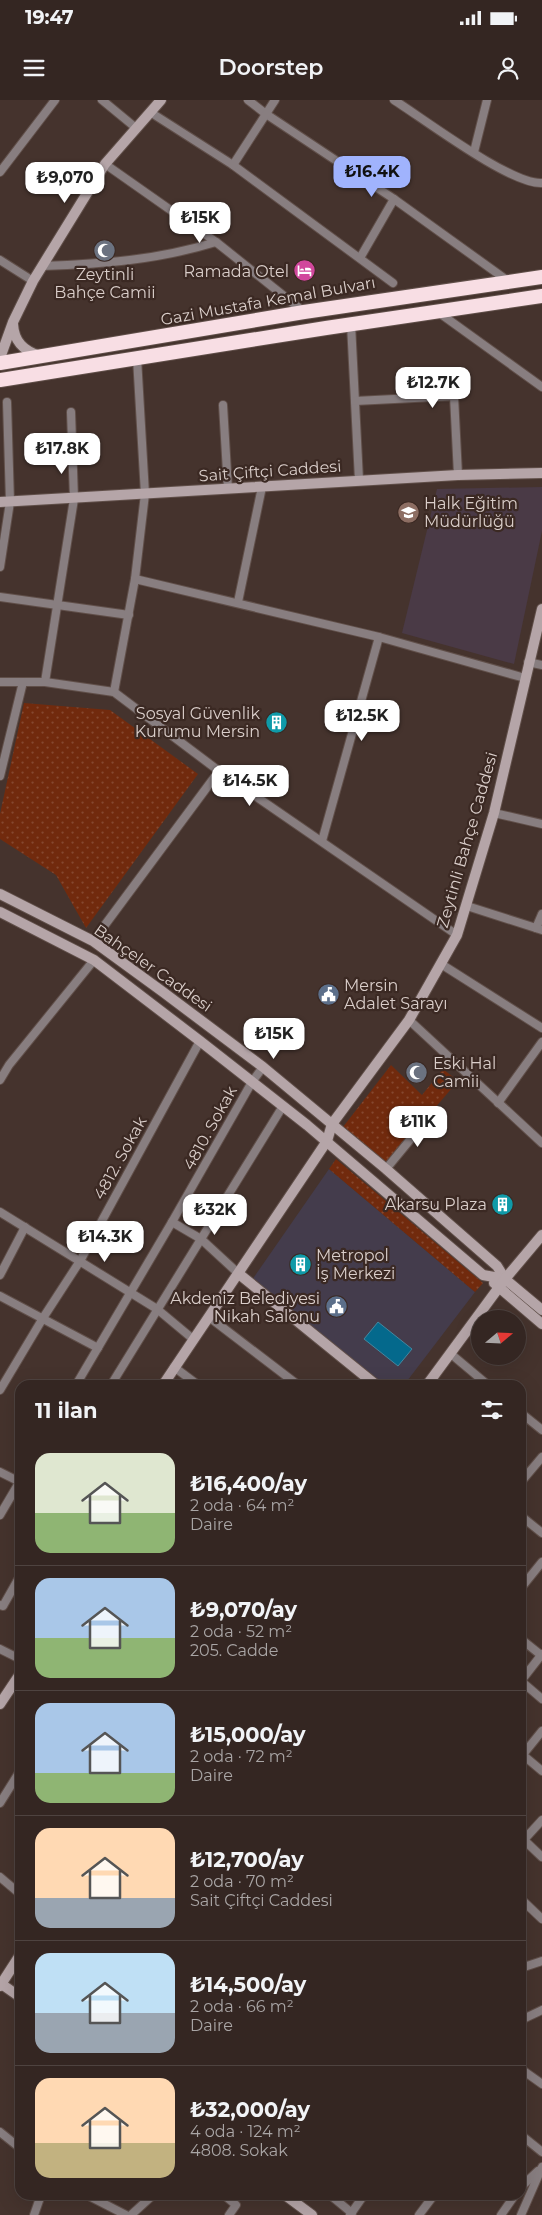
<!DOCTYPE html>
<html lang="tr">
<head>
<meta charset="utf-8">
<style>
	:root { --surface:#342622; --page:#3c2e2a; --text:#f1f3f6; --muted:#a9a5a5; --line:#4e4340; --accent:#a0b3fd }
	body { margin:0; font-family:Montserrat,sans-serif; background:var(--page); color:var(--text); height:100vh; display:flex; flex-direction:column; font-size:19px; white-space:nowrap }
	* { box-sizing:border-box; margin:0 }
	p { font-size:16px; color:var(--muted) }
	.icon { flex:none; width:28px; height:28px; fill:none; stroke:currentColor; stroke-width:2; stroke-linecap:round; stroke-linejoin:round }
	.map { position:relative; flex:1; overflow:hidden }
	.panel { position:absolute; left:15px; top:1280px; width:511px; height:820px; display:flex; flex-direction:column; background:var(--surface); border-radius:15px; box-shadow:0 5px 20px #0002,0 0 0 1px var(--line) }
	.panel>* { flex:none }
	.needle { width:32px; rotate:71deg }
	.buttons { position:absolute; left:471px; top:1210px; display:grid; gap:10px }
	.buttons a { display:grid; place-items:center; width:55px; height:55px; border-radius:50%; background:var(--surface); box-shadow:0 5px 20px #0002,0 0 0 1px var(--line); font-size:25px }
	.price { position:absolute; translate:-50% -42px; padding:0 11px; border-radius:10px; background:#fff; color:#222; font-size:16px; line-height:32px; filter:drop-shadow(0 1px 2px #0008) }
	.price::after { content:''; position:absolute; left:50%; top:30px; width:15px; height:11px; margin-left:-8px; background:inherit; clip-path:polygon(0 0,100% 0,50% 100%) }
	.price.active { background:var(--accent); color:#111 }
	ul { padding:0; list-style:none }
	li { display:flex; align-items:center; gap:15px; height:125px; padding:0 20px }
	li+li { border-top:1px solid var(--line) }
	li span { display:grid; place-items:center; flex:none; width:140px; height:100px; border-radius:15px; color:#555 }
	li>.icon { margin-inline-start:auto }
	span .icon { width:60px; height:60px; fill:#fffc; stroke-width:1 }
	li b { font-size:21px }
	h2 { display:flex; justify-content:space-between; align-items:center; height:60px; padding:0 20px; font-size:21px }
	.status { display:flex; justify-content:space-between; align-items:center; height:35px; padding:0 25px; background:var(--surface); direction:ltr }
	.status svg { height:14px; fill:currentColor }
	header { display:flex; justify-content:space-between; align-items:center; height:65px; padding:0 20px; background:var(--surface); font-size:22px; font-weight:600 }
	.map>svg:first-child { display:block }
</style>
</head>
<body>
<div class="status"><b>19:47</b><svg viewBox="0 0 49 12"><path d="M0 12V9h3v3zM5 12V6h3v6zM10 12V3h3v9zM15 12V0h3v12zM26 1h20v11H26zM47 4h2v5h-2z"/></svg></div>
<header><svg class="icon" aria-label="menu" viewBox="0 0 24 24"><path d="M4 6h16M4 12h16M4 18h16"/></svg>Doorstep<svg class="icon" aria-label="person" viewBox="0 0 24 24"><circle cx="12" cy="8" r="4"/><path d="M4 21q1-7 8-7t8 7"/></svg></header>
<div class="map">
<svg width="542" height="2115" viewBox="0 0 542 2115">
	<defs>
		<pattern id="green-dots" width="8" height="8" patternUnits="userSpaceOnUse" patternTransform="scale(1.25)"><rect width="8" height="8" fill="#712a0d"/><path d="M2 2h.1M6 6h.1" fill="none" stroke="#85482f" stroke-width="1.8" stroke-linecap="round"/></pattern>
	</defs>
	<rect width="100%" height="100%" fill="#45332d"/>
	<polygon fill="#443c4c" points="329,1069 475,1192 404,1285 385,1285 252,1180"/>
	<polygon fill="#4a3a46" points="542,387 542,431 514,564 402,533 437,389"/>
	<g fill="url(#green-dots)">
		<polygon points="24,603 110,610 198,674 86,828 56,775 0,739 0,714"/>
		<polygon points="391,965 422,995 443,969 458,981 386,1065 343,1027"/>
		<polygon points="336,1059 483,1183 475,1192 329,1069"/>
	</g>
	<polygon fill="#04698c" stroke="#44879f" points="378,1222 412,1249 398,1266 364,1239"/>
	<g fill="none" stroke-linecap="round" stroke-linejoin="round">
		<defs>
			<g id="street">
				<polyline points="102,0 136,28"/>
				<polyline points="248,0 266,14 394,99 508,181"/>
				<path d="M394,0c30,19 117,85 148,83"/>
				<polyline points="150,12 233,65 393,183"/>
				<polyline points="474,52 487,0"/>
				<polyline points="105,64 216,142 304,212"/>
				<polyline points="233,65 275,0"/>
				<polyline points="0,72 55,0"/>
				<polyline points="360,158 394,99"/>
				<polyline points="0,160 33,181"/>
				<path d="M42,166c61,-2 115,-6 174,-24"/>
				<polyline points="438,212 542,287"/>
				<polyline points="351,224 359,380"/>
				<polyline points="355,301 454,296 458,375"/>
				<polyline points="223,305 228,389"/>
				<polyline points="0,467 10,402 7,302"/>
				<polyline points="135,479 379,537 525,578"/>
				<polyline points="0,497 129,515"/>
				<polyline points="238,502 262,387"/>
				<polyline points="528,562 542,565"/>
				<polyline points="0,582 45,582 114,592 219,671 457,835"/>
				<polyline points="45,582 74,399 71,312"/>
				<polyline points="114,592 135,479 145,394 137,258"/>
				<polyline points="0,676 23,582"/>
				<polyline points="494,713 542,724"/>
				<polyline points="322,741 379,537"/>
				<polyline points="467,806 542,830"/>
				<polyline points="536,828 542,814"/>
				<polyline points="93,841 219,671"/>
				<polyline points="441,864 542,928"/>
				<polyline points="409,920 542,1043"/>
				<polyline points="0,980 9,965 94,860"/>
				<polyline points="498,1003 542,942"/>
				<polyline points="386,1069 433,1012"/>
				<polyline points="0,1112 157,1209 193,1239"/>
				<polyline points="172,1122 201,1139 239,1174"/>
				<polyline points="0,1175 25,1127"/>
				<polyline points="0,1196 98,1248"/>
				<polyline points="209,1217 298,1285"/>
				<polyline points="451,1254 488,1285"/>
				<polyline points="174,1267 198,1285"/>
				<polyline points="76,1285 172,1122 252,982 263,967"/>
				<polyline points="111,1285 283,1006"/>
				<polyline points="0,1290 43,1218 80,1161 200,941"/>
				<polyline points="521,1313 542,1330"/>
				<polyline points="0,1372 20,1382"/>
				<polyline points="521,1382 542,1357"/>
				<polyline points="0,1415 20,1381"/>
				<polyline points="521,1416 542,1433"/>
				<polyline points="521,1488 542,1462"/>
				<polyline points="0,1505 3,1506 20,1476"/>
				<polyline points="521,1539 542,1556"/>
				<polyline points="0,1549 20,1559"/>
				<polyline points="521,1581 542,1554"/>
				<polyline points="521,1581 542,1599"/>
				<polyline points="523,1655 542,1671"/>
				<polyline points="521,1657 542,1631"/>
				<polyline points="0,1703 20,1671"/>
				<polyline points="522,1738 542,1757"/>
				<polyline points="521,1743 542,1720"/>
				<polyline points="0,1777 20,1794"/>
				<polyline points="521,1799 542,1819"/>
				<polyline points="521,1868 542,1861"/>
				<polyline points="521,1920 542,1910"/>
				<polyline points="521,1969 542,1984"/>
				<polyline points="0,2032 20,2048"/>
				<polyline points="521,2035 542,2052"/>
				<polyline points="521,2087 538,2071"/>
				<polyline points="87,2095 126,2115"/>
				<polyline points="224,2095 236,2105 229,2115"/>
				<polyline points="330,2095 352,2113"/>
				<polyline points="34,2115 41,2095"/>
				<polyline points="131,2115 153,2095"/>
				<polyline points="350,2115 364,2095"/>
				<polyline points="419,2115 434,2095"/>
				<polyline points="501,2115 515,2095"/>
				<polyline points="521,2115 542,2067"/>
			</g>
			<g id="secondary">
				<path d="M13,224c1,18 11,27 27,32"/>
				<polyline points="0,258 13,222 33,181 105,64 161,0"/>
				<polyline points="0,402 458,375 542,373"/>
				<polyline points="0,794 93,841 163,892 263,967 386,1069 497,1166 505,1179 542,1210"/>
				<polyline points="0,812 94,860 200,941 307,1025 483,1175 505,1179"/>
				<polyline points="239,1174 376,1285"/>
				<polyline points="494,1183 542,1224"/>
				<polyline points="163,1285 327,1041 332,1024 409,920 457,835 494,713 542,509"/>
				<polyline points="427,1285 505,1179 542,1135"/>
				<polyline points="0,1604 20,1574"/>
				<polyline points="0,1883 20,1897"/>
				<polyline points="0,1886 20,1855"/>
				<polyline points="285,2095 312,2115"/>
			</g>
			<g id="highway">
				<polyline points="0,263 304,212 542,177"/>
				<polyline points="0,280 326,228 542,196"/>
			</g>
		</defs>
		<use href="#street" stroke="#604f49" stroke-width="10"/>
		<use href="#secondary" stroke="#604f49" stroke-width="12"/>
		<use href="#highway" stroke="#604f49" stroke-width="16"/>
		<use href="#street" stroke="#887e80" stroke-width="8"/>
		<use href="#secondary" stroke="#b5a5a8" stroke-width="10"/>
		<use href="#highway" stroke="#f8dee4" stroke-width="14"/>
	</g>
	<defs>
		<symbol id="mosque-disc" viewBox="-11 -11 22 22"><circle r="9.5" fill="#6b7280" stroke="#3b2923"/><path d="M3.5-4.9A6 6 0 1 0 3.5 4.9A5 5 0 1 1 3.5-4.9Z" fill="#fff"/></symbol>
		<symbol id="hotel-disc" viewBox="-11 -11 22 22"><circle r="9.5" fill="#d1479c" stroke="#3b2923"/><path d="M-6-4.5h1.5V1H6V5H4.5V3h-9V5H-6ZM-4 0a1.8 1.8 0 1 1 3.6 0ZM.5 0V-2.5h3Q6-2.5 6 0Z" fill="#fff"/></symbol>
		<symbol id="school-disc" viewBox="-11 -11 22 22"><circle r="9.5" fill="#8d6e63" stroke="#3b2923"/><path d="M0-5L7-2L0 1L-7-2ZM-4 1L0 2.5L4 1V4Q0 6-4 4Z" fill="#fff"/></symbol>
		<symbol id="building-disc" viewBox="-11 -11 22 22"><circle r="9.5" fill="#0f9aa8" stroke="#3b2923"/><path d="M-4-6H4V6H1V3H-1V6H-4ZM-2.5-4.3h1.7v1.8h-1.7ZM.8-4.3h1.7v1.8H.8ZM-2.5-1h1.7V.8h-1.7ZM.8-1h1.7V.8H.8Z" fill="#fff"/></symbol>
		<symbol id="civic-disc" viewBox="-11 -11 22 22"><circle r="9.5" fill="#5c6f8a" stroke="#3b2923"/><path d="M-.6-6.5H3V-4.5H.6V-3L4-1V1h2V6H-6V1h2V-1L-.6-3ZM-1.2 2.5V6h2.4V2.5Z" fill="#fff"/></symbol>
	</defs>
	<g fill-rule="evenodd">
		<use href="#mosque-disc" x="92" y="138" width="25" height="25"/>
		<use href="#hotel-disc" x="292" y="158" width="25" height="25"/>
		<use href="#school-disc" x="396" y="400" width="25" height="25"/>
		<use href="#building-disc" x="264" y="610" width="25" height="25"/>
		<use href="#civic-disc" x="316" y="882" width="25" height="25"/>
		<use href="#mosque-disc" x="404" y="960" width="25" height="25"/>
		<use href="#building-disc" x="490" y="1092" width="25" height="25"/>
		<use href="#building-disc" x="288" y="1152" width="25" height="25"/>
		<use href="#civic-disc" x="324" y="1194" width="25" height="25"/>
	</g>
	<g text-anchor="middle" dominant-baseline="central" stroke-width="4.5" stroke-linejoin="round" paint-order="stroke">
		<g font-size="16" fill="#daceca" stroke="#3b2923" text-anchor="end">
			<text x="289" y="171">Ramada Otel</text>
			<text x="105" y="174" text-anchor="middle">Zeytinli<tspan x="105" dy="18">Bahçe Camii</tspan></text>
			<text x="424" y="403" text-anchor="start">Halk Eğitim<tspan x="424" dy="18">Müdürlüğü</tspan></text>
			<text x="260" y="613">Sosyal Güvenlik<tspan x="260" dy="18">Kurumu Mersin</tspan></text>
			<text x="344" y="885" text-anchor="start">Mersin<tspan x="344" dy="18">Adalet Sarayı</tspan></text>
			<text x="433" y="963" text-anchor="start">Eski Hal<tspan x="433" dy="18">Camii</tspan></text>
			<text x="487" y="1104">Akarsu Plaza</text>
			<text x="316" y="1155" text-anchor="start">Metropol<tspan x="316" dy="18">İş Merkezi</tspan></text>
			<text x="320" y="1198">Akdeniz Belediyesi<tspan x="320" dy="18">Nikah Salonu</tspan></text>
		</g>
		<g font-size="16" fill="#daceca" stroke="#3b2923">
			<text transform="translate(268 201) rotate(-10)">Gazi Mustafa Kemal Bulvarı</text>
			<text transform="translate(270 371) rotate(-4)">Sait Çiftçi Caddesi</text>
			<text transform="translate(467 740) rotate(-74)">Zeytinli Bahçe Caddesi</text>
			<text transform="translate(153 868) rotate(35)">Bahçeler Caddesi</text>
			<text transform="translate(210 1028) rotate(-61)">4810. Sokak</text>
			<text transform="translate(120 1058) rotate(-61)">4812. Sokak</text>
		</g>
	</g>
</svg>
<div class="buttons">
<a><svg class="needle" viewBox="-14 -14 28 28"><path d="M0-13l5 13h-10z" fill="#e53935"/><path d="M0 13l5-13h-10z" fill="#a9a5a5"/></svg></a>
</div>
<b class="price active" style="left:372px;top:98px">₺16.4K</b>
<b class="price" style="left:65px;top:104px">₺9,070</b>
<b class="price" style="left:200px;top:144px">₺15K</b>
<b class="price" style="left:433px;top:309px">₺12.7K</b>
<b class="price" style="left:62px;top:375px">₺17.8K</b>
<b class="price" style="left:362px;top:642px">₺12.5K</b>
<b class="price" style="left:250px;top:707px">₺14.5K</b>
<b class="price" style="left:274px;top:960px">₺15K</b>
<b class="price" style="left:418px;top:1048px">₺11K</b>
<b class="price" style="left:215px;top:1136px">₺32K</b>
<b class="price" style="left:105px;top:1163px">₺14.3K</b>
<section class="panel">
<h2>11 ilan<svg class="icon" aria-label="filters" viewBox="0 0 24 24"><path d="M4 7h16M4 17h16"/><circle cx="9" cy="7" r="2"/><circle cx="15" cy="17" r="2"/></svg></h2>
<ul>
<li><span style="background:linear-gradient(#dfe7d0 60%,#8fb573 0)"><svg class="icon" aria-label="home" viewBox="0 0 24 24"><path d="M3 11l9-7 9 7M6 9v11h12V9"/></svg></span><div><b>₺16,400/ay</b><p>2 oda · 64 m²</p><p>Daire</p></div></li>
<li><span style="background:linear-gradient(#a9c7e8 60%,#8fb573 0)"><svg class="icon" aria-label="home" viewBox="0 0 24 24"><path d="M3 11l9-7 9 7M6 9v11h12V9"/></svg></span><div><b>₺9,070/ay</b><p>2 oda · 52 m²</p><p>205. Cadde</p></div></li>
<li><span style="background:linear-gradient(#a9c7e8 70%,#8fb573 0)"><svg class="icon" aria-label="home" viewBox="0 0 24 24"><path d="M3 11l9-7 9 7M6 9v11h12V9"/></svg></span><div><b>₺15,000/ay</b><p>2 oda · 72 m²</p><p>Daire</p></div></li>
<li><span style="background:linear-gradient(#ffd9b3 70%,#9aa5b1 0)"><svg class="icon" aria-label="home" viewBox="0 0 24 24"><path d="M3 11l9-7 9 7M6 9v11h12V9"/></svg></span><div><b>₺12,700/ay</b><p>2 oda · 70 m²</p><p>Sait Çiftçi Caddesi</p></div></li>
<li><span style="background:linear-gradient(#bfe0f5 60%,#9aa5b1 0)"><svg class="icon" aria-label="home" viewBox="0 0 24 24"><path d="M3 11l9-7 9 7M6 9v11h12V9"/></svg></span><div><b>₺14,500/ay</b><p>2 oda · 66 m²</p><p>Daire</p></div></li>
<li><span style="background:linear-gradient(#ffd9b3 65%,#c2b280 0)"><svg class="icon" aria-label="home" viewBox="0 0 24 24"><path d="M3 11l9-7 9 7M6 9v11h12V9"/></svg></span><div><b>₺32,000/ay</b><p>4 oda · 124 m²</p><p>4808. Sokak</p></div></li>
</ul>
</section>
</div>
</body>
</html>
